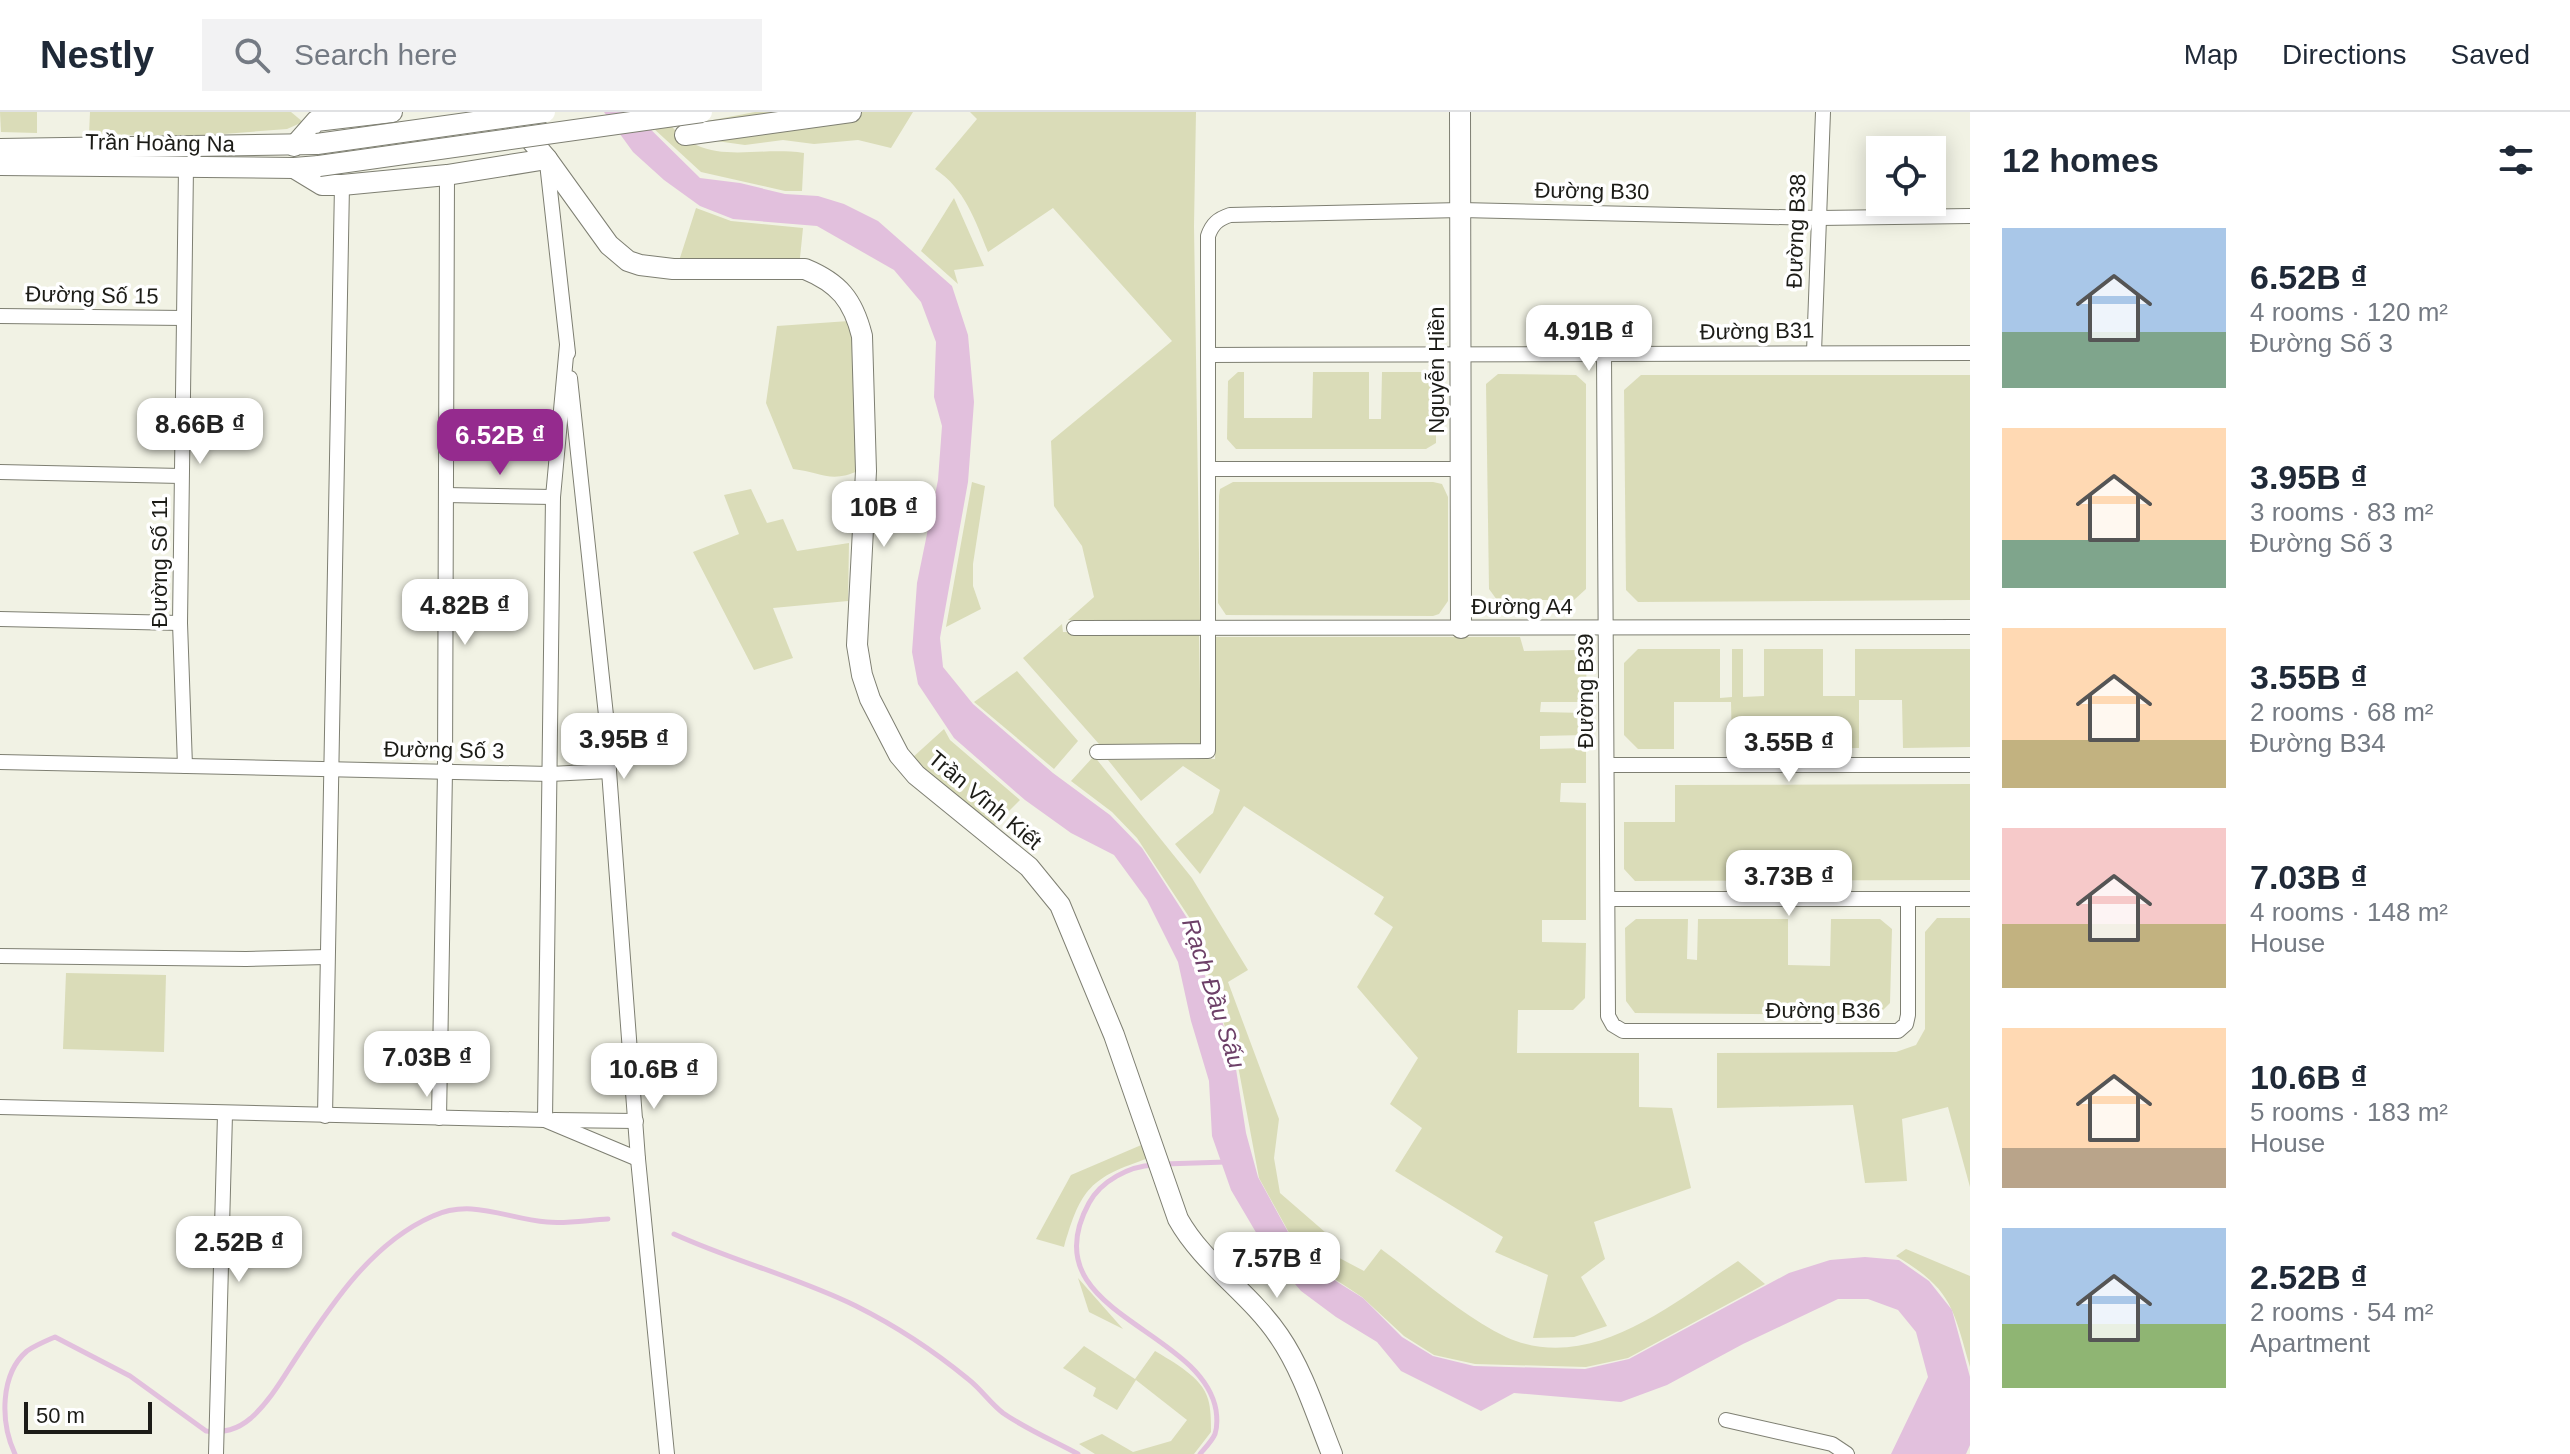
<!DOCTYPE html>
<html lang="en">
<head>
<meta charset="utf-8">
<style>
	:root { --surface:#fff; --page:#f2f2f3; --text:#1f2937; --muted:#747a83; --line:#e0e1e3; --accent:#952b8e }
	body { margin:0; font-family:Arial,sans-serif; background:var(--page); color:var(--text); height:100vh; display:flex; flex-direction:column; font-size:30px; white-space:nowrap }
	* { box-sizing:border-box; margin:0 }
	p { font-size:26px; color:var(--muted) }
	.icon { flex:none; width:44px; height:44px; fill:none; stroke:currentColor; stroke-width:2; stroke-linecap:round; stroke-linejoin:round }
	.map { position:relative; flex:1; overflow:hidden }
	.panel { display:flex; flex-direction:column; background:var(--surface); width:600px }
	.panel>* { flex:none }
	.tools { position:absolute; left:1866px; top:24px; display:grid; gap:16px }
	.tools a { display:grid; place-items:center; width:80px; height:80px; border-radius:0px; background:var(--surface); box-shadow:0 4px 20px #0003; font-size:40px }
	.scale { position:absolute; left:24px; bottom:20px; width:128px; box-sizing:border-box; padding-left:8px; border:4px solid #1c1c17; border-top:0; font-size:22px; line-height:28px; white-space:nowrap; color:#1c1c17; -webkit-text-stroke:6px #fff; paint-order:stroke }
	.price { position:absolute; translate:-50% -68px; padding:0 18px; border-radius:16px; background:#fff; color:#222; font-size:26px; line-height:52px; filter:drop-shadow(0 2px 4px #0008) }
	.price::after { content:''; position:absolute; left:50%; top:48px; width:24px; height:18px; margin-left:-12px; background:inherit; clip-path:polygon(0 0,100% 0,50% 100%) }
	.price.current { background:var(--accent); color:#fff }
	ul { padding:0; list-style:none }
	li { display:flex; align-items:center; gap:24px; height:200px; padding:0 32px }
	li span { display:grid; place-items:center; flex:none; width:224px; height:160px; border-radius:0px; color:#555 }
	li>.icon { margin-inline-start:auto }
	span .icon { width:96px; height:96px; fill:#fffc; stroke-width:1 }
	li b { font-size:34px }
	h2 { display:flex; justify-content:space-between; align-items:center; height:96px; padding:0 32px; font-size:34px }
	header { display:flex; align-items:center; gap:48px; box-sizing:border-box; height:112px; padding:0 40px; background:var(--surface); border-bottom:2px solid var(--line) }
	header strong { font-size:38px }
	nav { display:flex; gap:44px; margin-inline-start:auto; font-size:28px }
	.search { width:560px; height:72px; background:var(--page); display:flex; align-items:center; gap:20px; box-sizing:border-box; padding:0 28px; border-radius:0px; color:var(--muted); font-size:30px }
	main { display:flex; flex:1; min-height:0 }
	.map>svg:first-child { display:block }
</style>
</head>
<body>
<header>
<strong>Nestly</strong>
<div class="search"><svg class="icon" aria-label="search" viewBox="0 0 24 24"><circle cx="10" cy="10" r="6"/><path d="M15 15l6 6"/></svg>Search here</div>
<nav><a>Map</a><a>Directions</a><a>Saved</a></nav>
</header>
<main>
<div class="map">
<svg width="1970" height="1342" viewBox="0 0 1970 1342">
	<rect width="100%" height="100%" fill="#f1f2e4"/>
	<g fill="#dadcb8">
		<polygon points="0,0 37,0 37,21 1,20"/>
		<polygon points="90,0 291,0 303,10 287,17 197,24 89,22"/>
		<path d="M661,0c38,60 86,33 143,41l-2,38h-17l-84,-19 -61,-56z"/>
		<polygon points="755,0 913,0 891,36 858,28 814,32 783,28 745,33 709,28 686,13"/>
		<path d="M970,0h226l-2,114 6,394h-132l26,-23 -12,-51 -28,-40 -3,-65 121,-100 -119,-133 -65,44c-13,-32 -23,-63 -53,-83l42,-50z"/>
		<polygon points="954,86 984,154 954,158 958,172 921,139"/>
		<polygon points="696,96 731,109 803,116 800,146 679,149"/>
		<path d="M849,209l5,28 6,121c-29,14 -39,2 -67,-1l-27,-66 11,-77z"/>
		<polygon points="1238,260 1244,260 1244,306 1312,306 1313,260 1369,260 1369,307 1381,307 1382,260 1427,260 1436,270 1436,331 1426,337 1236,337 1227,327 1228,269"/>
		<polygon points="1498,262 1576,263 1586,272 1586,477 1574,488 1497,488 1489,477 1486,272"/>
		<polygon points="1641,263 1970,263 1970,488 1638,490 1626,478 1624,278"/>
		<polygon points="972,370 985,374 973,452 973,474 981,497 946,515"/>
		<polygon points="1233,370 1433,370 1442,372 1448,385 1448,489 1439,502 1433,504 1226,503 1218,491 1219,384 1220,377"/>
		<polygon points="751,377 767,411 783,407 797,439 849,431 848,489 773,496 793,546 754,558 693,440 739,422 724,383"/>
		<polygon points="1062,512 1063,520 1199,523 1201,633 1099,632 1023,546"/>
		<polygon points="1216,525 1520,525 1524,539 1577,538 1586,547 1587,590 1541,590 1540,600 1586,601 1586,623 1540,624 1540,637 1586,636 1586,671 1561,671 1560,690 1586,691 1586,808 1542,808 1542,830 1586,831 1585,886 1573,898 1518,898 1517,941 1639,941 1639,995 1672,996 1691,1076 1594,1110 1605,1147 1581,1165 1607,1214 1574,1225 1533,1226 1548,1163 1495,1140 1503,1125 1395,1059 1422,1016 1390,992 1418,946 1357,875 1393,815 1374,802 1384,785 1244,694 1200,762 1175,732 1213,701 1220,678 1183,654 1141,689 1108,648 1215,647"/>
		<polygon points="1638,537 1720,537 1720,586 1732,585 1732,537 1743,537 1743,585 1764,584 1764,537 1823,537 1823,584 1855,584 1855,537 1970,537 1970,635 1903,636 1902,588 1859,588 1859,636 1732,637 1731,590 1674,590 1674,637 1638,637 1624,623 1624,551"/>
		<polygon points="1017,559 1078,629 1054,657 974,590"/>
		<polygon points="944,617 950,628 1020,688 993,715 912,646"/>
		<path d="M1094,644l98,122 56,92 -20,12 51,137 -5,39 6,35 53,46 -5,13 36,19 17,-22c38,28 83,68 125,88 84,38 165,-33 232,-76l27,23 -137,74 -42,9 -111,-3 -41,-9 -30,-19 -42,-39 -38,-25 -31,-32 -34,-62 -20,-107 -48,-151 -54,-82 -25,-26 -41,-31z"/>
		<polygon points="1970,672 1970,768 1635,769 1624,757 1624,710 1675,710 1675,673"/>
		<polygon points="1937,806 1970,806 1970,1075 1948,995 1902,1007 1907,1069 1865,1071 1853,993 1717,996 1717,941 1896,940 1916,933 1925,917 1925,820"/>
		<polygon points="1636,807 1688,807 1687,847 1697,848 1698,807 1788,807 1788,853 1830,854 1831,807 1880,807 1892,817 1890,891 1878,903 1635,901 1626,889 1625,816"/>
		<polygon points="66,861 166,863 164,940 63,937"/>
		<path d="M1146,1031l3,15c-59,20 -68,30 -85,89l-28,-8 35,-64z"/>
		<path d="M1906,1137l64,27v91c-17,-59 -18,-78 -74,-111z"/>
		<polygon points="1078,1166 1123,1217 1089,1200"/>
		<path d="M1084,1234l51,33 20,-28c18,11 47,26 53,48 3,10 3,22 3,33l-17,22h-99l-16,-10 23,-10 31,18 38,-11 16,-21 -51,-40 -19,30 -24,-14 3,-8 -33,-20z"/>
	</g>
	<polygon fill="#e2c0dd" points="604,0 633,0 700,66 740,71 785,82 818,84 844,92 878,109 952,174 968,223 974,290 968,370 940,526 943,555 973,592 1053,661 1110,703 1142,736 1189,809 1199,848 1221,905 1236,957 1246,1021 1258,1065 1293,1129 1323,1161 1363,1186 1402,1225 1433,1244 1474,1254 1585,1257 1629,1247 1789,1161 1830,1148 1865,1145 1899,1148 1929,1169 1952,1198 1970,1265 1970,1333 1966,1342 1891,1342 1928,1265 1916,1220 1898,1198 1868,1187 1838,1187 1743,1232 1667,1273 1621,1290 1514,1281 1481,1299 1401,1259 1377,1230 1336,1205 1301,1179 1267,1139 1231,1078 1212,1024 1209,969 1191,909 1178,850 1147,788 1114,743 1071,721 1025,688 954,626 918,572 912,540 917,471 938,368 942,314 934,285 936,230 921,190 894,158 817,114 733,107 700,94 664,68 633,40"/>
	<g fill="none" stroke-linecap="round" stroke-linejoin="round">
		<g stroke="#e2c0dd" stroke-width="5">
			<polyline points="1164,1052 1226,1050"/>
			<path d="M1154,1053c-25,1 -53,16 -65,38 -60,110 112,124 127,207 1,7 1,18 -1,24 -3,7 -10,14 -15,20"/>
			<path d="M674,1122c59,27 123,43 182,72 40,20 78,45 112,73 13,10 22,24 35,34 23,16 51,28 75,41"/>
			<path d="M15,1342c-15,-32 -15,-80 12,-103 9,-6 19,-10 28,-14l75,39 76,55c18,2 31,-1 45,-13 20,-18 33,-42 47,-63 35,-53 75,-113 135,-139 39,-18 74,3 114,6 19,2 41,-2 61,-3"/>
		</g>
		<defs>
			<g id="street">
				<polyline points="547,51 568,241"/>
				<polyline points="0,204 184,206"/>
				<polyline points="1814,240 1823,0"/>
				<polyline points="1604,242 1608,904 1613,913 1623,919 1898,919 1906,912 1908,903 1908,787"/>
				<polyline points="1208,243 1970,241"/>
				<polyline points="1208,357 1460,357"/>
				<polyline points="0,360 181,364"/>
				<polyline points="446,383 553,385"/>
				<polyline points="0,507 180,511"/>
				<polyline points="1074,516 1970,515"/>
				<path d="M1097,640l111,-1v-515c4,-12 10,-17 22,-21l231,-5 358,8 151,-2"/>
				<polyline points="0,650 550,662 609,659 608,622 570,266"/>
				<polyline points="1607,653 1970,653"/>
				<polyline points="185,654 180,511 186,55"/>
				<polyline points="609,659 638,1047 667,1342"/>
				<polyline points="1609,787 1970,787"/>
				<polyline points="0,844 246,847 327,845"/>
				<polyline points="0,995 545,1008 553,385 567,233"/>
				<polyline points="325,1004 342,73"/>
				<polyline points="439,1006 445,659 447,63"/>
				<polyline points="545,1008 638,1047"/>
				<polyline points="554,1008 636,1009"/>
				<polyline points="1726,1308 1832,1332 1847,1342"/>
				<polyline points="216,1342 225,1002"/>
			</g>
			<g id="secondary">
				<path d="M507,0l40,47 62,86 19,16 12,4 33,4h132c34,14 48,31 57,67l4,135 -9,174 5,30 8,24 29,56 17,20 113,92 31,38 54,130 64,184c25,45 72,74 101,117 24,35 37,78 53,118"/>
				<polyline points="1460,0 1461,516"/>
				<polyline points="685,23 851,0"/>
				<polyline points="294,34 316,9 392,0"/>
				<polyline points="0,37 317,32"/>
				<polyline points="0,53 294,56 319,54"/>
				<polyline points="294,56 322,73 342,73 447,63 547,47"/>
			</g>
		</defs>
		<use href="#street" stroke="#7e7f72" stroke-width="16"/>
		<use href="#secondary" stroke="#7e7f72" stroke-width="22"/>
		<use href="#street" stroke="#fff" stroke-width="14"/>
		<use href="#secondary" stroke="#fff" stroke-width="20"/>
		<defs>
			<g id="secondary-bridge">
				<polyline points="317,32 545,0"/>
				<polyline points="319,54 702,0"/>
			</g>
		</defs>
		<use href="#secondary-bridge" stroke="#7e7f72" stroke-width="22" stroke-linecap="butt"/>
		<use href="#secondary-bridge" stroke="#fff" stroke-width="20"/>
	</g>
	<g text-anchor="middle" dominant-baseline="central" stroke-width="7" stroke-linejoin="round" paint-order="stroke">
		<g font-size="22" fill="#1c1c17" stroke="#fff">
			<text transform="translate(160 31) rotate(1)">Trần Hoàng Na</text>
			<text transform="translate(1592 79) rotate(1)">Đường B30</text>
			<text transform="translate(1796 119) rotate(-88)">Đường B38</text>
			<text transform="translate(92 183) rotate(1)">Đường Số 15</text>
			<text transform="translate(1757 219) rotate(-1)">Đường B31</text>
			<text transform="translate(1436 258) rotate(-90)">Nguyễn Hiền</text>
			<text transform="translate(159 450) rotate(-90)">Đường Số 11</text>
			<text x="1522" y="494">Đường A4</text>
			<text transform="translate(1585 579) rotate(-90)">Đường B39</text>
			<text transform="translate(444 638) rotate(1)">Đường Số 3</text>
			<text transform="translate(985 688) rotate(40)">Trần Vĩnh Kiết</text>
			<text x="1823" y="898">Đường B36</text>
		</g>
		<g font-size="24" font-style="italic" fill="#6d4068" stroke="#fff">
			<text transform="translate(1214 881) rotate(72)">Rạch Đầu Sấu</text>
		</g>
	</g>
</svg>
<div class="tools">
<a><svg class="icon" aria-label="locate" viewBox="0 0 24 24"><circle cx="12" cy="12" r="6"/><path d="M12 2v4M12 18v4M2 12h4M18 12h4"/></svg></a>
</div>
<div class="scale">50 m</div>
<b class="price" style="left:1589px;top:261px">4.91B ₫</b>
<b class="price" style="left:200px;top:354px">8.66B ₫</b>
<b class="price current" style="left:500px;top:365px">6.52B ₫</b>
<b class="price" style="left:884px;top:437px">10B ₫</b>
<b class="price" style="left:465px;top:535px">4.82B ₫</b>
<b class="price" style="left:624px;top:669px">3.95B ₫</b>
<b class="price" style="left:1789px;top:672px">3.55B ₫</b>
<b class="price" style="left:1789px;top:806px">3.73B ₫</b>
<b class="price" style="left:427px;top:987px">7.03B ₫</b>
<b class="price" style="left:654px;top:999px">10.6B ₫</b>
<b class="price" style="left:239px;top:1172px">2.52B ₫</b>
<b class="price" style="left:1277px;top:1188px">7.57B ₫</b>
</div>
<section class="panel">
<h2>12 homes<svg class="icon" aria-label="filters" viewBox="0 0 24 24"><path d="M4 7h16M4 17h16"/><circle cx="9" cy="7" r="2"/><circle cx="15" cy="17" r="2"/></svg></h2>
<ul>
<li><span style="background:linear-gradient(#a9c7e8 65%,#7fa58c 0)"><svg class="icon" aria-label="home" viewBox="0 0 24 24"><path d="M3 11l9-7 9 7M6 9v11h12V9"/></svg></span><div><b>6.52B ₫</b><p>4 rooms · 120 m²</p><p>Đường Số 3</p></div></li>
<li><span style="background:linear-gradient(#ffd9b3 70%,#7fa58c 0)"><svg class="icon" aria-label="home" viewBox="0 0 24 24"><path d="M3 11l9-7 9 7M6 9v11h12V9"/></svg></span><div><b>3.95B ₫</b><p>3 rooms · 83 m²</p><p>Đường Số 3</p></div></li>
<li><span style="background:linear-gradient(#ffd9b3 70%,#c2b280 0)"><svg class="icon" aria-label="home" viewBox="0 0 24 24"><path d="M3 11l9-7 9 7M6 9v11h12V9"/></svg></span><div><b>3.55B ₫</b><p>2 rooms · 68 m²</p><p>Đường B34</p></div></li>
<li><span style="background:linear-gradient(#f6c9c9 60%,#c2b280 0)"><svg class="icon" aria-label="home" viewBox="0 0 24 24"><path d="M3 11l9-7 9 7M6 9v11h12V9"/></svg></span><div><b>7.03B ₫</b><p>4 rooms · 148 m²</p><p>House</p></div></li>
<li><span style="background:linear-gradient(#ffd9b3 75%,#b9a48a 0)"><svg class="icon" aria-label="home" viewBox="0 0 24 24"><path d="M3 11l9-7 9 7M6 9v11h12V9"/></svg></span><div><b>10.6B ₫</b><p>5 rooms · 183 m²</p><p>House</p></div></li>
<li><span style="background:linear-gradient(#a9c7e8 60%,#8fb573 0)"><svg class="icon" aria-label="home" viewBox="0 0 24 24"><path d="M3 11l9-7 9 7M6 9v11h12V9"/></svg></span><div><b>2.52B ₫</b><p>2 rooms · 54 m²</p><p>Apartment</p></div></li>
</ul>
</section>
</main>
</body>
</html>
